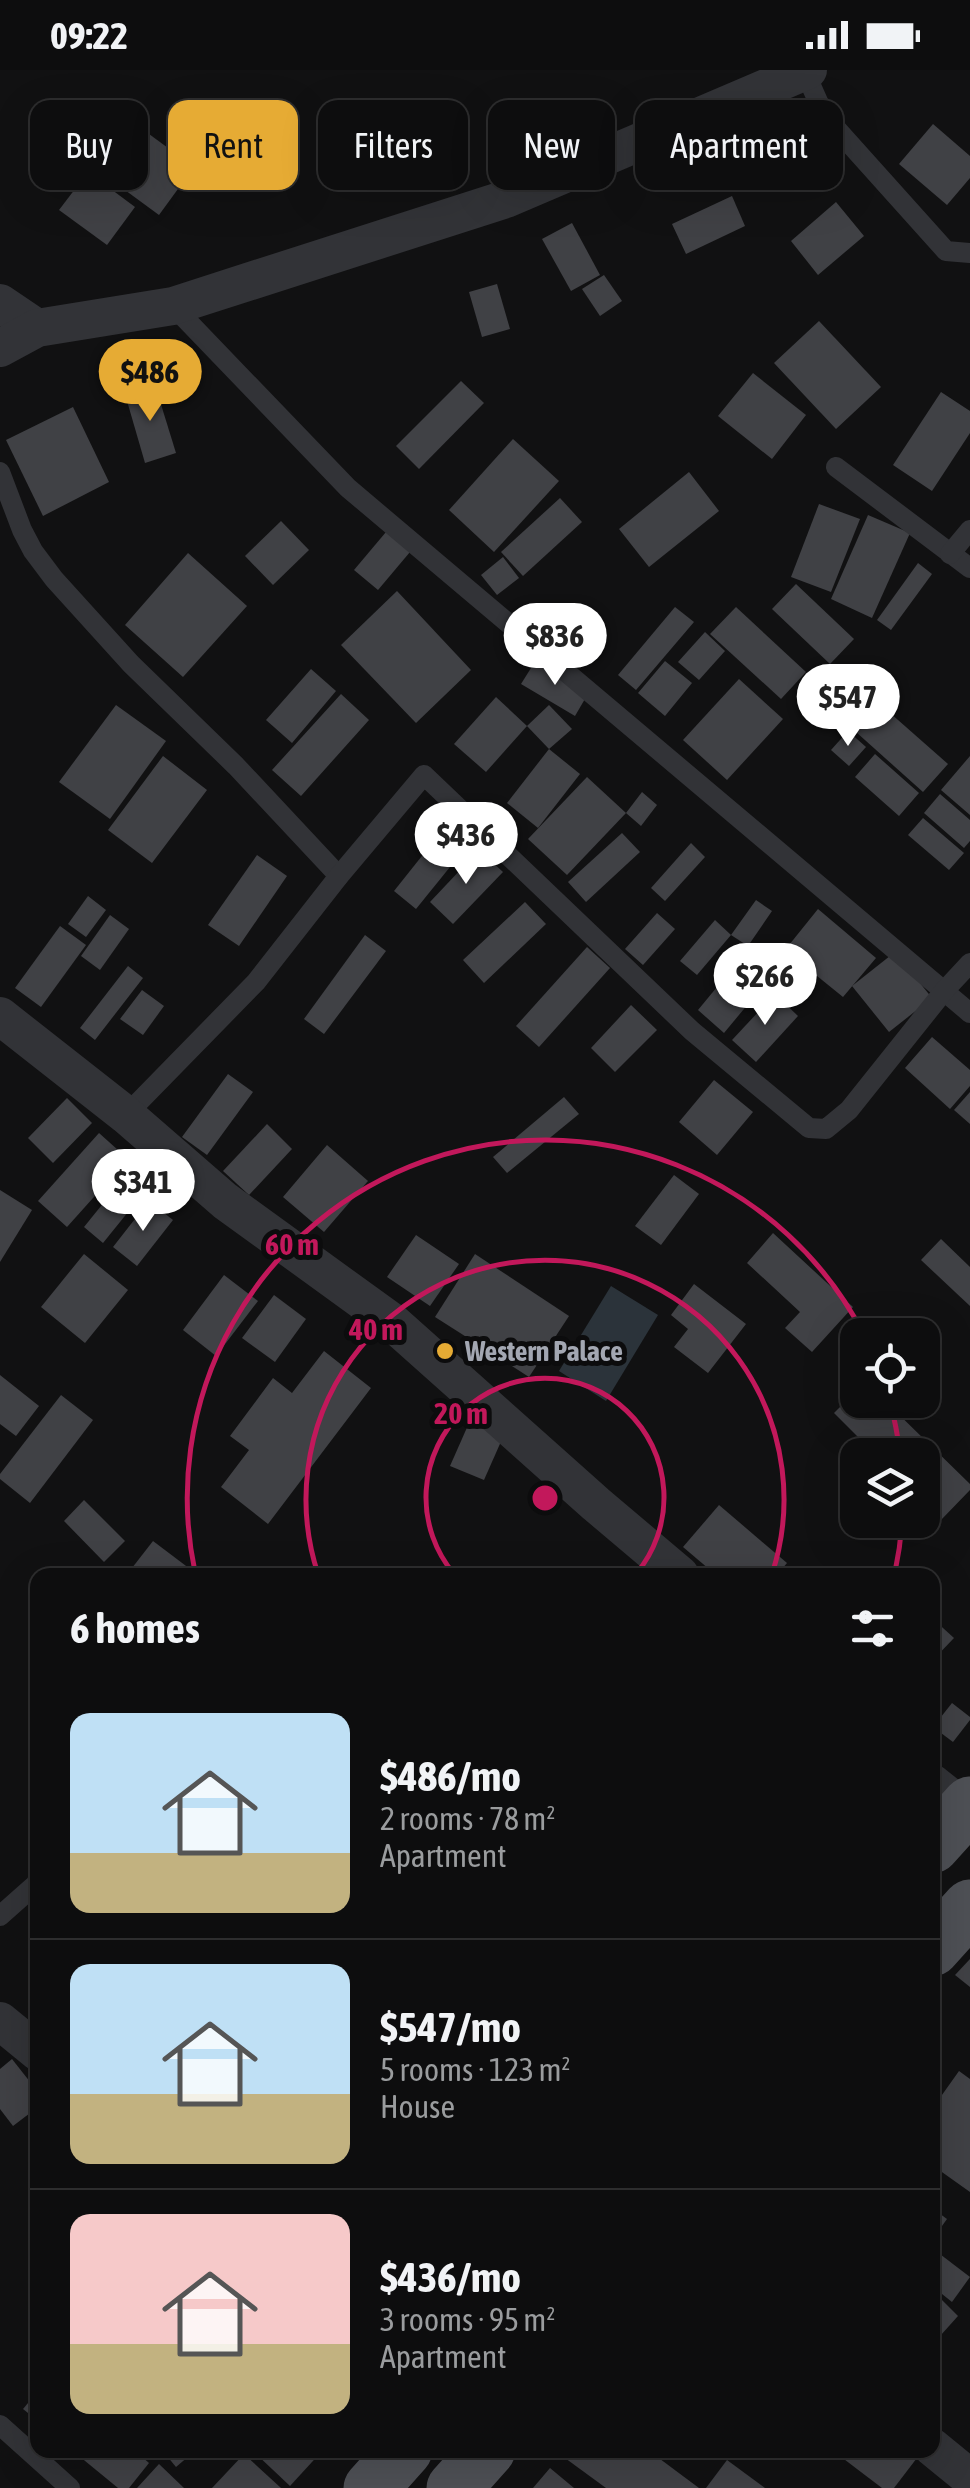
<!DOCTYPE html>
<html lang="en">
<head>
<meta charset="utf-8">
<style>
	:root { --surface:#0d0d0e; --page:#161617; --text:#f1f3f6; --muted:#9a9c9e; --line:#2d2d2e; --accent:#e6ab34 }
	body { margin:0; font-family:"Asap Condensed",sans-serif; background:var(--page); color:var(--text); height:100vh; display:flex; flex-direction:column; font-size:38px; white-space:nowrap }
	* { box-sizing:border-box; margin:0 }
	p { font-size:32px; color:var(--muted) }
	.icon { flex:none; width:55px; height:55px; fill:none; stroke:currentColor; stroke-width:2; stroke-linecap:round; stroke-linejoin:round }
	.map { position:relative; flex:1; overflow:hidden }
	.details { position:absolute; left:30px; top:1498px; width:910px; height:890px; display:flex; flex-direction:column; background:var(--surface); border-radius:20px; box-shadow:0 10px 40px #0002,0 0 0 2px var(--line) }
	.details>* { flex:none }
	.hud { position:absolute; left:30px; top:30px; width:910px; height:90px; display:flex; gap:20px }
	.tools { position:absolute; left:840px; top:1248px; display:grid; gap:20px }
	.tools a { display:grid; place-items:center; width:100px; height:100px; border-radius:20px; background:var(--surface); box-shadow:0 10px 40px #0002,0 0 0 2px var(--line); font-size:50px }
	.price { position:absolute; translate:-50% -85px; padding:0 22px; border-radius:35px; background:#fff; color:#222; font-size:32px; line-height:65px; filter:drop-shadow(0 2px 5px #0008) }
	.price::after { content:''; position:absolute; left:50%; top:60px; width:30px; height:22px; margin-left:-15px; background:inherit; clip-path:polygon(0 0,100% 0,50% 100%) }
	.price.active { background:var(--accent); color:#111 }
	ul { padding:0; list-style:none }
	li { display:flex; align-items:center; gap:30px; height:250px; padding:0 40px }
	li+li { border-top:2px solid var(--line) }
	li span { display:grid; place-items:center; flex:none; width:280px; height:200px; border-radius:20px; color:#555 }
	li>.icon { margin-inline-start:auto }
	span .icon { width:120px; height:120px; fill:#fffc; stroke-width:1 }
	li b { font-size:42px }
	h2 { display:flex; justify-content:space-between; align-items:center; height:120px; padding:0 40px; font-size:42px }
	.chip { padding:0 35px; border-radius:20px; background:var(--surface); box-shadow:0 10px 40px #0002,0 0 0 2px var(--line); font-size:35px; line-height:90px }
	.chip.active { background:var(--accent); color:#111 }
	.status { display:flex; justify-content:space-between; align-items:center; height:70px; padding:0 50px; background:var(--surface); direction:ltr }
	.status svg { height:28px; fill:currentColor }
	.map>svg:first-child { display:block }
</style>
</head>
<body>
<div class="status"><b>09:22</b><svg viewBox="0 0 49 12"><path d="M0 12V9h3v3zM5 12V6h3v6zM10 12V3h3v9zM15 12V0h3v12zM26 1h20v11H26zM47 4h2v5h-2z"/></svg></div>
<div class="map">
<svg width="970" height="2418" viewBox="0 0 970 2418">
	<rect width="100%" height="100%" fill="#111112"/>
	<polygon fill="#2b333a" points="611,1216 658,1245 606,1331 559,1301"/>
	<g fill="#404145">
		<polygon points="119,42 194,97 159,145 84,90"/>
		<polygon points="933,54 970,86 970,108 947,135 899,94"/>
		<polygon points="88,102 135,137 107,175 59,140"/>
		<polygon points="732,126 745,156 686,184 672,154"/>
		<polygon points="836,132 864,166 818,205 791,171"/>
		<polygon points="572,153 600,205 571,221 542,169"/>
		<polygon points="604,205 622,231 600,246 582,219"/>
		<polygon points="497,214 510,259 482,267 469,222"/>
		<polygon points="819,251 881,317 836,359 774,293"/>
		<polygon points="753,303 806,345 772,389 718,346"/>
		<polygon points="461,311 484,333 419,399 396,376"/>
		<polygon points="155,315 176,383 145,393 125,324"/>
		<polygon points="941,322 970,341 970,363 932,421 893,395"/>
		<polygon points="73,337 109,412 43,446 6,370"/>
		<polygon points="513,369 559,411 494,482 449,440"/>
		<polygon points="689,402 719,441 649,497 619,459"/>
		<polygon points="560,428 582,452 523,506 501,482"/>
		<polygon points="819,434 860,449 831,522 791,507"/>
		<polygon points="868,445 910,463 872,548 831,529"/>
		<polygon points="281,451 309,480 273,515 245,486"/>
		<polygon points="386,462 410,482 378,520 354,500"/>
		<polygon points="188,483 247,536 183,607 125,555"/>
		<polygon points="503,487 519,508 497,525 481,505"/>
		<polygon points="918,493 932,504 891,560 877,550"/>
		<polygon points="796,514 854,569 830,594 772,539"/>
		<polygon points="397,521 471,600 416,653 341,575"/>
		<polygon points="675,537 694,552 636,620 618,605"/>
		<polygon points="736,537 806,602 781,629 710,564"/>
		<polygon points="705,562 725,581 699,610 678,592"/>
		<polygon points="536,590 589,622 575,646 521,614"/>
		<polygon points="665,591 692,613 665,646 638,623"/>
		<polygon points="311,599 336,621 292,673 266,650"/>
		<polygon points="739,609 783,649 727,710 683,670"/>
		<polygon points="341,624 369,650 301,726 272,700"/>
		<polygon points="496,627 527,656 486,702 454,674"/>
		<polygon points="116,635 166,671 110,749 59,712"/>
		<polygon points="549,635 572,659 549,679 527,656"/>
		<polygon points="881,635 948,694 923,722 856,662"/>
		<polygon points="848,661 866,677 849,696 831,680"/>
		<polygon points="549,679 580,704 538,758 507,733"/>
		<polygon points="875,684 919,723 899,746 855,707"/>
		<polygon points="163,686 207,720 152,793 108,760"/>
		<polygon points="970,686 970,745 941,720"/>
		<polygon points="587,707 626,743 567,805 528,769"/>
		<polygon points="642,722 657,735 641,756 626,743"/>
		<polygon points="940,724 970,750 970,771 964,778 924,743"/>
		<polygon points="923,748 964,783 949,800 908,765"/>
		<polygon points="445,757 467,776 416,839 394,821"/>
		<polygon points="622,763 640,782 586,832 568,812"/>
		<polygon points="691,773 705,787 665,831 651,818"/>
		<polygon points="479,780 503,802 453,854 430,832"/>
		<polygon points="257,785 287,806 239,876 208,855"/>
		<polygon points="88,826 106,840 86,867 68,854"/>
		<polygon points="756,830 772,841 748,876 731,865"/>
		<polygon points="525,832 546,854 484,913 463,890"/>
		<polygon points="818,839 876,888 843,927 785,880"/>
		<polygon points="657,843 675,859 643,895 625,879"/>
		<polygon points="110,845 129,859 100,900 81,886"/>
		<polygon points="715,850 731,865 697,905 680,891"/>
		<polygon points="60,856 86,875 41,937 15,918"/>
		<polygon points="365,865 386,881 324,964 304,949"/>
		<polygon points="587,877 610,898 539,977 516,956"/>
		<polygon points="895,882 932,928 889,962 852,916"/>
		<polygon points="736,894 763,916 724,963 698,940"/>
		<polygon points="128,896 143,908 95,970 80,958"/>
		<polygon points="142,920 164,936 143,965 120,949"/>
		<polygon points="775,924 798,946 756,992 732,970"/>
		<polygon points="631,935 657,960 615,1002 591,978"/>
		<polygon points="932,967 970,1000 970,1016 950,1039 905,998"/>
		<polygon points="228,1004 253,1022 207,1085 182,1067"/>
		<polygon points="714,1010 753,1042 717,1085 679,1052"/>
		<polygon points="970,1022 970,1054 954,1040"/>
		<polygon points="564,1027 579,1044 507,1103 493,1087"/>
		<polygon points="67,1028 92,1053 53,1093 28,1068"/>
		<polygon points="267,1054 292,1079 249,1125 223,1101"/>
		<polygon points="99,1063 128,1089 67,1157 38,1131"/>
		<polygon points="327,1075 368,1111 324,1162 283,1127"/>
		<polygon points="674,1105 699,1124 661,1175 635,1156"/>
		<polygon points="122,1110 141,1126 103,1173 84,1157"/>
		<polygon points="0,1120 32,1140 0,1192"/>
		<polygon points="149,1131 173,1150 137,1196 113,1177"/>
		<polygon points="773,1163 853,1237 812,1282 785,1258 800,1242 747,1193"/>
		<polygon points="416,1165 459,1194 430,1236 387,1207"/>
		<polygon points="941,1169 970,1197 970,1236 921,1190"/>
		<polygon points="84,1184 128,1220 85,1273 41,1237"/>
		<polygon points="475,1184 569,1246 529,1307 435,1247"/>
		<polygon points="224,1205 258,1231 216,1286 183,1260"/>
		<polygon points="694,1214 746,1254 708,1303 674,1277 688,1259 671,1245"/>
		<polygon points="274,1225 306,1249 275,1292 242,1268"/>
		<polygon points="324,1281 371,1318 268,1454 221,1417 249,1380 230,1366 273,1308 292,1323"/>
		<polygon points="0,1305 39,1336 16,1366 0,1354"/>
		<polygon points="858,1319 858,1330 884,1330 970,1414 970,1420 941,1450 922,1431 922,1385 876,1385 834,1343"/>
		<polygon points="61,1325 93,1350 30,1433 0,1409 0,1404"/>
		<polygon points="469,1353 503,1367 484,1410 450,1396"/>
		<polygon points="84,1430 125,1471 104,1492 64,1451"/>
		<polygon points="719,1435 787,1493 777,1505 716,1505 683,1477"/>
		<polygon points="153,1471 198,1505 141,1505 132,1498"/>
		<polygon points="932,1548 954,1568 932,1591"/>
		<polygon points="952,1633 970,1647 970,1650 953,1672 933,1657"/>
		<polygon points="970,1889 970,1917 955,1905"/>
		<polygon points="12,1989 38,2022 38,2037 13,2056 0,2039 0,1999"/>
		<polygon points="959,2001 970,2009 970,2122 932,2095 932,2061 937,2055 932,2052 932,2039"/>
		<polygon points="932,2138 947,2149 932,2170"/>
		<polygon points="932,2178 970,2207 952,2232 932,2216"/>
		<polygon points="936,2224 958,2246 932,2275 932,2228"/>
		<polygon points="38,2321 38,2351 23,2339"/>
		<polygon points="84,2380 134,2380 149,2393 129,2418 118,2418 79,2386"/>
		<polygon points="162,2380 196,2380 176,2397"/>
		<polygon points="252,2380 323,2380 290,2416"/>
		<polygon points="554,2380 648,2380 699,2418 606,2418"/>
		<polygon points="832,2380 915,2380 920,2384 894,2418 882,2418"/>
		<polygon points="244,2384 281,2418 212,2418"/>
		<polygon points="727,2390 765,2418 706,2418"/>
		<polygon points="159,2394 184,2418 137,2418"/>
		<polygon points="550,2398 574,2418 533,2418"/>
	</g>
	<g fill="none" stroke-linecap="round" stroke-linejoin="round">
		<g stroke="#323337" stroke-width="20">
			<polyline points="805,2 824,45 946,181 970,183"/>
			<polyline points="173,236 348,418 970,943"/>
			<polyline points="836,397 970,498"/>
			<polyline points="0,402 22,460 33,481 54,509 131,594 236,696 339,806"/>
			<polyline points="950,484 970,460"/>
			<polyline points="126,1045 256,912 339,806 424,705 692,961 809,1058 826,1059 849,1040 944,921 970,893"/>
			<polyline points="0,1846 36,1814 38,1809"/>
			<polyline points="0,2355 70,2418"/>
		</g>
		<g stroke="#323337" stroke-width="38">
			<polyline points="0,233 37,258"/>
			<polyline points="0,278 37,258 173,236 506,129 808,0"/>
			<polyline points="0,946 126,1045 225,1131 392,1252 596,1434 680,1505"/>
			<polyline points="932,1713 965,1739"/>
			<polyline points="0,1951 38,1982"/>
			<polyline points="932,2377 970,2408"/>
		</g>
		<g stroke="#4e5055" stroke-width="55">
			<polyline points="932,1776 970,1734"/>
			<polyline points="932,1879 970,1837"/>
			<polyline points="371,2418 405,2380"/>
			<polyline points="454,2418 488,2380"/>
		</g>
	</g>
	<g fill="none" stroke="#c2185b" stroke-width="5">
		<path d="M454 1504A119 119 0 1 1 636 1504"/>
		<path d="M318 1504A239 239 0 1 1 772 1504"/>
		<path d="M902 1453A358 358 0 0 1 895 1502M195 1502A358 358 0 0 1 863 1263M890 1332A358 358 0 0 1 900 1384"/>
	</g>
	<circle fill="#e6ab34" stroke="#0c0c0d" stroke-width="4" cx="445" cy="1281" r="10"/>
	<g text-anchor="middle" dominant-baseline="central" stroke-width="10" stroke-linejoin="round" paint-order="stroke">
		<g font-size="28" font-weight="bold" fill="#a3a7b2" stroke="#0c0c0d" text-anchor="start">
			<text x="465" y="1281">Western Palace</text>
		</g>
	</g>
	<circle cx="545" cy="1428" r="15" fill="#c2185b" stroke="#0c0c0d" stroke-width="5"/>
	<g font-size="30" text-anchor="middle" font-weight="bold" fill="#c2185b" stroke="#0c0c0d" stroke-width="10" stroke-linejoin="round" paint-order="stroke">
		<text x="292" y="1185">60 m</text>
		<text x="376" y="1270">40 m</text>
		<text x="461" y="1354">20 m</text>
	</g>
</svg>
<div class="tools">
<a><svg class="icon" aria-label="locate" viewBox="0 0 24 24"><circle cx="12" cy="12" r="6"/><path d="M12 2v4M12 18v4M2 12h4M18 12h4"/></svg></a>
<a><svg class="icon" aria-label="layers" viewBox="0 0 24 24"><path d="M12 4l9 5-9 5-9-5zM3 14l9 5 9-5"/></svg></a>
</div>
<b class="price active" style="left:150px;top:354px">$486</b>
<b class="price" style="left:555px;top:618px">$836</b>
<b class="price" style="left:848px;top:679px">$547</b>
<b class="price" style="left:466px;top:817px">$436</b>
<b class="price" style="left:765px;top:958px">$266</b>
<b class="price" style="left:143px;top:1164px">$341</b>
<div class="hud">
<a class="chip">Buy</a>
<a class="chip active">Rent</a>
<a class="chip">Filters</a>
<a class="chip">New</a>
<a class="chip">Apartment</a>
</div>
<section class="details">
<h2>6 homes<svg class="icon" aria-label="filters" viewBox="0 0 24 24"><path d="M4 7h16M4 17h16"/><circle cx="9" cy="7" r="2"/><circle cx="15" cy="17" r="2"/></svg></h2>
<ul>
<li><span style="background:linear-gradient(#bfe0f5 70%,#c2b280 0)"><svg class="icon" aria-label="home" viewBox="0 0 24 24"><path d="M3 11l9-7 9 7M6 9v11h12V9"/></svg></span><div><b>$486/mo</b><p>2 rooms · 78 m²</p><p>Apartment</p></div></li>
<li><span style="background:linear-gradient(#bfe0f5 65%,#c2b280 0)"><svg class="icon" aria-label="home" viewBox="0 0 24 24"><path d="M3 11l9-7 9 7M6 9v11h12V9"/></svg></span><div><b>$547/mo</b><p>5 rooms · 123 m²</p><p>House</p></div></li>
<li><span style="background:linear-gradient(#f6c9c9 65%,#c2b280 0)"><svg class="icon" aria-label="home" viewBox="0 0 24 24"><path d="M3 11l9-7 9 7M6 9v11h12V9"/></svg></span><div><b>$436/mo</b><p>3 rooms · 95 m²</p><p>Apartment</p></div></li>
</ul>
</section>
</div>
</body>
</html>
